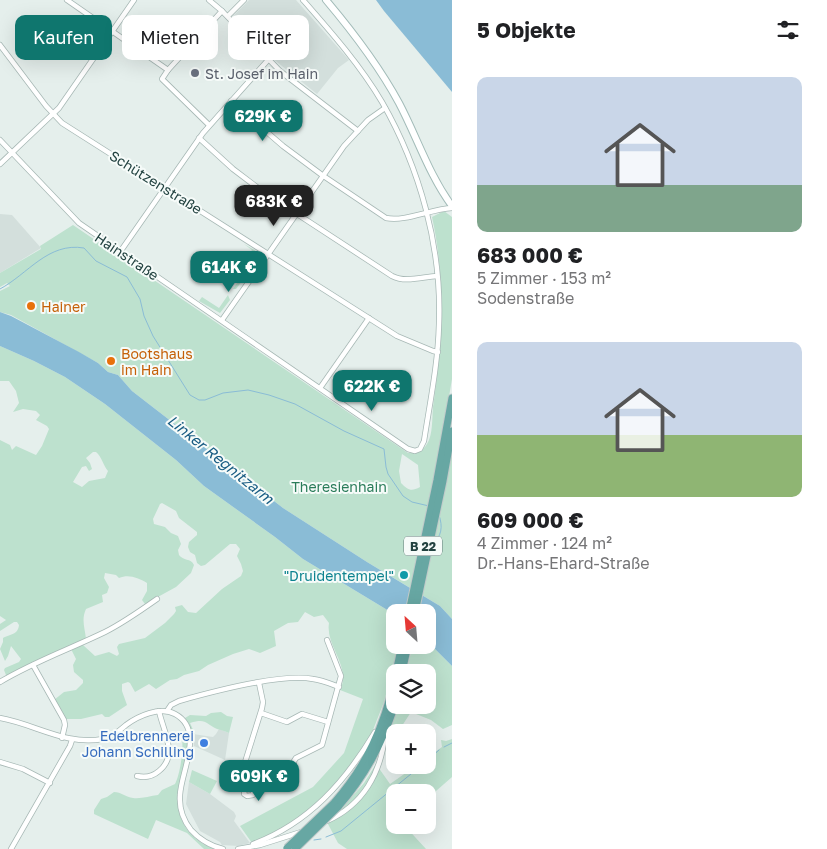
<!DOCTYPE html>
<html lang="de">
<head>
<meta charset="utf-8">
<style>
	:root { --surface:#fff; --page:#f2f2f2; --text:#202124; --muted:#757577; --accent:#0f766e }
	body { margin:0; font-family:"Golos Text",sans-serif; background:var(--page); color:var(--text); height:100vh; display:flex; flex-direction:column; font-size:19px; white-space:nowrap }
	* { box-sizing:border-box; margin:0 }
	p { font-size:16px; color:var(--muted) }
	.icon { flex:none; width:28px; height:28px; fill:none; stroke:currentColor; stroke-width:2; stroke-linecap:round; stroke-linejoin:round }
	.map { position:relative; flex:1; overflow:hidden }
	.side { display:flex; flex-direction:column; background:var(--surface); width:375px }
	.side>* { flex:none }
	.hud { position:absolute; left:15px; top:15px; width:361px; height:45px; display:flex; gap:10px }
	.needle { width:32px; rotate:334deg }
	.tools { position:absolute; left:386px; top:604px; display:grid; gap:10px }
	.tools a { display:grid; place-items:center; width:50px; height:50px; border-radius:10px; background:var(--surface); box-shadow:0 5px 20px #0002; font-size:25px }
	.price { position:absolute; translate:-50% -42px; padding:0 11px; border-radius:10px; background:var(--accent); color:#fff; font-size:16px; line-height:32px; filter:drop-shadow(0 1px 2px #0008) }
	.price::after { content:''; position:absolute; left:50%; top:30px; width:15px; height:11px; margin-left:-8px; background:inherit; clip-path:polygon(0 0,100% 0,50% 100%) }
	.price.selected { background:#222; color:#fff }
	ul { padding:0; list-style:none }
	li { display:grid; align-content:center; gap:10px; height:265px; padding:0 25px }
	li span { display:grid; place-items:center; height:155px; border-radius:10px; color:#555 }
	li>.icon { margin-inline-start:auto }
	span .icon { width:90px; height:90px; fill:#fffc; stroke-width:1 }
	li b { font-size:21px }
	h2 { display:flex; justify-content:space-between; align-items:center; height:60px; padding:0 25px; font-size:21px }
	.pill { padding:0 18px; border-radius:10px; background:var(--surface); box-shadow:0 5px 20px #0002; font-size:18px; line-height:45px }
	.pill.selected { background:var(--accent); color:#fff }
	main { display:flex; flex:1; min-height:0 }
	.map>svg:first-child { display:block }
</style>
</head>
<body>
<main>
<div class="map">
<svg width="452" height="849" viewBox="0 0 452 849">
	<rect width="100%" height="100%" fill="#e5efec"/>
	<g fill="#d3dfdc">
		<polygon points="249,0 296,0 349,60 338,68 317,94 272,58 233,16"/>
		<polygon points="0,214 12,215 41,248 0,273"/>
		<polygon points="219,729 229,733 225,760 194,746 193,734 213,737 216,734"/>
		<polygon points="189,782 210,794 234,812 236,816 234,821 250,843 238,846 222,845 220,842 200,831 186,804"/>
	</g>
	<g fill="#bde1ce" fill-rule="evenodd">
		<path d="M444,211l8,6v162l-17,100 -23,110 -45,-27 -84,-54 -151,-117 -14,-16 -10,-3 -10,-9 -87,-48 -11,-3v-21l10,-5 -3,-3 -7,4v-14l41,-24 -1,-3 33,-21 335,228c8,0 14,-1 19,-9 6,-9 5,-26 6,-37 9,-63 13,-127 -1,-190zM402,454l16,11 2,22c-9,5 -12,3 -19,-4l-2,-12z"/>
		<polygon points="244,244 261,254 251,268 242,264 252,250"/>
		<polygon points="235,261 249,272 236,289 233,289 243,274 232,266"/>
		<polygon points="228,295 230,300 220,313 199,301 202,297 219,308"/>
		<path d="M0,346l34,15 31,16 40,27 71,56 28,26 71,51 28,22 86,52 6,6v28h3l-6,27 -8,30 -13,33 -15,26 -42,46 -32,22 -30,14 -12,-17 73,-39 31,-34 19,-54 -23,-9c12,-23 -15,-44 -11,-67l-6,-8 -9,2 -9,-5 -7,10 -10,1 -14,8 2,15 -16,7 -11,-4 -16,5 -25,11 -9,6 -15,4 -7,4 -7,1 -14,9 -7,-5 -14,8 -5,-9 -2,-1 -6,2v7l5,14 -18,12h-4l-3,-3 -21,5h-16l-11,-19 10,-8 12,-2 7,-7v-3l-9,-8 -1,-7 3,-6 -5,-10 12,-4 12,11 14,-4 8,4 2,-2 -2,-7 2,-3 26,-6 20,-15 9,-9 2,-3 -1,-4 7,-2 6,7 8,1 26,-24 19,-13 2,-5 -2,-7 -4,-8 3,-7 -4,-5h-6l-25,21 -4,1 -4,-3 -2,-8 -5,-3 -2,-5 1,-5 8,-7v-3l-18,-14 -3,-7 -14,-8 -2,1 -7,15 1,5 11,3 6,6 7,3 3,8 -3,6 1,5c4,6 12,3 15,10l-3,8 -15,14 -31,17 -3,-4 5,-9v-8c-9,-5 -18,-9 -28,-5l-3,-3 -11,-2 -1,5 5,9 -2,6 -5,2 1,7 -17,7c-5,11 -1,19 0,30l-77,36h-3l-2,-5 1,-2 14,-6 2,-3 -10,-13 -3,10 -3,5 -5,-12 3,-7v-4c7,-4 15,-3 16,-13l-2,-3h-3l-14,9v-7l6,-4 -6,-4v-176l10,5 2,5 4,-4 20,9 6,-9 7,-17 -2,-3 -11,-6 4,-5 -4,-4 -13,-2 -10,3 6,-9 -3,-12 -7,-10h-9zM93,452h3c6,5 7,13 12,19l-3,7 -16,3 -7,6 -9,-5 9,-15 4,-1 3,5 3,-2 -2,-6 -4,-5z"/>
		<polygon points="452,449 452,619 440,606 422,595"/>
		<polygon points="428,642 452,666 452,725 443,729 431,720 411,712 398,732 395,732 395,735 389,734 398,705 428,705 428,672 406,672 413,645 428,645"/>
		<path d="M221,712l6,4 6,1 -4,16c-4,-2 -8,-3 -12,-4 -12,-5 -10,-11 -27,-6l5,11h-2l-8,-16 5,-3 16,1 5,-3z"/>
		<path d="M187,731c5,30 -17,57 -6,87 6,16 18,25 33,31h-10l-17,-16 -31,-13 -8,19 -54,-25v-4l7,-11 6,-2 7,-5c7,0 12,5 19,6 8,1 17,-2 25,-3l4,-5 13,-6c5,-9 10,-40 6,-49z"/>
		<polygon points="452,739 452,777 428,798 428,792 395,792 395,825 404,825 426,849 347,849 338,843 328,824 364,783 376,764 390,784 417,765 428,765 428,757 442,747 441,740 446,741"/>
		<polygon points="192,770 217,781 210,794 189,782"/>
	</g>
	<g fill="#8abcd6">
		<polygon points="376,0 452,0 452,92 384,11"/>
		<polygon points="0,312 11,316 79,352 98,363 108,372 118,375 132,391 283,508 367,562 440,606 452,619 452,666 428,642 428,612 395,612 395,617 389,611 303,559 275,537 204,486 176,460 105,404 65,377 34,361 0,346"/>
	</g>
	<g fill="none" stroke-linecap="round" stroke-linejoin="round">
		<g stroke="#8abcd6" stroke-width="1">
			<path d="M0,289c28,-15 48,-47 84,-41l12,13 31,16 13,22 4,17 9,20 37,59 9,5h6l18,-7 25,-3 21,5 26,9 49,27 40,18 2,18 2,7 15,22 9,6 17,4"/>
			<path d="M432,545c10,-9 11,-18 7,-30"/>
			<polyline points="444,747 452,743"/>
			<polyline points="428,760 439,750"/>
			<polyline points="326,837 341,831 422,765"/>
			<polyline points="314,840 321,839"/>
		</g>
		<defs>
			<g id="street">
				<polyline points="67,0 168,70"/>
				<polyline points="209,0 222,11 280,71 358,131"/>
				<polyline points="228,16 244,0"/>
				<polyline points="0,45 46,106 62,123 397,336 433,351 438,352"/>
				<path d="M231,101l52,45 39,29 64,43c19,4 45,-9 66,-10"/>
				<polyline points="209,125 162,79 168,70 222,11"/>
				<path d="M199,138l34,31 29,22 130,85c13,7 30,1 45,0"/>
				<path d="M0,140l79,83 329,226 7,2 5,-2 4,-8c6,-39 14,-77 15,-117 3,-76 -19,-156 -57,-222 -22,-37 -51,-70 -79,-102"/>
				<polyline points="0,164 59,108 134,0"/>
				<polyline points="120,252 203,133 268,60"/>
				<polyline points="222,320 344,146 368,120 385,108"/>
				<polyline points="320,388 369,318"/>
				<polyline points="33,665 64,720 65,725 62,738"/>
				<path d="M0,682c33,-20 70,-33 105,-50 18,-9 35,-21 52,-33"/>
				<path d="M167,711l4,-6 8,-4c32,-9 102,-28 134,-22 9,1 18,5 26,8"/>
				<polyline points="261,713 287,722 302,714 328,722"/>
				<path d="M0,718c35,6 66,28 103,21 9,-2 16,-8 23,-14 12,-9 34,-19 49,-11 30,16 6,57 5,81 -1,13 3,25 11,35 9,10 20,16 32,19"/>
				<polyline points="0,762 23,769 50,783"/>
				<path d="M137,776c8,2 15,1 22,-5 20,-16 4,-40 0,-60"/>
				<polyline points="245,788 251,787 253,791 253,795 247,796 244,794 245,788 241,780 241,775 262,708 263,702 259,683"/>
				<polyline points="253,789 294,769 294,761 296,758 322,745 341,676 327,640"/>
				<path d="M327,821c36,-16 54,-48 58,-86"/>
				<path d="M253,844c56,-21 92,-62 122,-112"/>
				<polyline points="11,849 70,746 72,740"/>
				<polyline points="238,849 260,845 301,832"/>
			</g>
			<path id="secondary" d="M326,0c27,32 53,66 73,103 18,34 30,72 53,103"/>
			<g id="primary">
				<polyline points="409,612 437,480 452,398"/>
				<polyline points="415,612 443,481 452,431"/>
				<polyline points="396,672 402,645"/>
				<polyline points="402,672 408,645"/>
				<path d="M334,803c33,-38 50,-76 61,-125"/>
				<path d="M338,807c28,-32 43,-62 57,-102"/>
			</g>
		</defs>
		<use href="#street" stroke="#a7b8b5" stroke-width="6"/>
		<use href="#secondary" stroke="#a2bbb8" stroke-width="8"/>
		<use href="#primary" stroke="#c1caca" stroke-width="9"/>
		<use href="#street" stroke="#fff" stroke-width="4.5"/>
		<use href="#secondary" stroke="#fff" stroke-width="6"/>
		<use href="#primary" stroke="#67a7a3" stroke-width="7"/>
		<defs>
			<g id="primary-bridge">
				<polyline points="287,848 334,803"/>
				<polyline points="295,849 338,807"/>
			</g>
		</defs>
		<use href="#primary-bridge" stroke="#c1caca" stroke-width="9" stroke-linecap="butt"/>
		<use href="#primary-bridge" stroke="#67a7a3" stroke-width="7"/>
	</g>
	<circle fill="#6b7280" stroke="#f6fbf9" stroke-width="2" cx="195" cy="73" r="5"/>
	<g fill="#e8710a" stroke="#f6fbf9" stroke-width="2">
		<circle cx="31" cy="306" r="5"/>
		<circle cx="111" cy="361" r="5"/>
	</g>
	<circle fill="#0f9aa8" stroke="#f6fbf9" stroke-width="2" cx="404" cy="575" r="5"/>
	<circle fill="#3f7fe0" stroke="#f6fbf9" stroke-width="2" cx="204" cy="743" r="5"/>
	<g text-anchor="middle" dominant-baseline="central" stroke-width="4" stroke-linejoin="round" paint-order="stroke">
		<rect fill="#f6fbf9" stroke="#627a78" stroke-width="1" x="404" y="536.5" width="38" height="19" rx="4"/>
		<g font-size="12" font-weight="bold" fill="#224240">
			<text x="423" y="546">B 22</text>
		</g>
		<g font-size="14" fill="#5b616d" stroke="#f6fbf9" text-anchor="start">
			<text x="205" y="73">St. Josef im Hain</text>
		</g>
		<g font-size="14" fill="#224240" stroke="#f6fbf9">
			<text transform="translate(156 182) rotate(32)">Schützenstraße</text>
			<text transform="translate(127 256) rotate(34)">Hainstraße</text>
		</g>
		<g font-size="14" fill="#c56008" stroke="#f6fbf9" text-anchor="start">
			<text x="41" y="306">Hainer</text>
			<text x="121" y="353">Bootshaus<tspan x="121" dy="16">im Hain</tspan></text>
		</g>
		<g font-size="14" fill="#2a7c5a" stroke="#f6fbf9">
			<text x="339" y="486">Theresienhain</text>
		</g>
		<g font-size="14" fill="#0d838f" stroke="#f6fbf9" text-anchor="end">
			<text x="394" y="575">"Druidentempel"</text>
		</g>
		<g font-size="14" fill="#366cbe" stroke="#f6fbf9" text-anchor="end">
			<text x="194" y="735">Edelbrennerei<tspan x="194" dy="16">Johann Schilling</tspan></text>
		</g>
		<g font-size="15" font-style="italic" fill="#185c83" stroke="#f6fbf9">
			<text transform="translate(221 459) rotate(39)">Linker Regnitzarm</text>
		</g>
	</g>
</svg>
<div class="tools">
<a><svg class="needle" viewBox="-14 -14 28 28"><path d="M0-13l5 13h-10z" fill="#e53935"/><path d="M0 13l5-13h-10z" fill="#757577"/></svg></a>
<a><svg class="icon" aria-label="layers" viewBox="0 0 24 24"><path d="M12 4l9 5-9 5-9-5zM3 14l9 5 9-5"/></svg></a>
<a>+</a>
<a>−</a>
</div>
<b class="price" style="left:263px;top:142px">629K €</b>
<b class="price selected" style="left:274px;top:227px">683K €</b>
<b class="price" style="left:229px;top:293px">614K €</b>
<b class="price" style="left:372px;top:412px">622K €</b>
<b class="price" style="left:259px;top:802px">609K €</b>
<div class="hud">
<a class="pill selected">Kaufen</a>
<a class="pill">Mieten</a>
<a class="pill">Filter</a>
</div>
</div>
<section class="side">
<h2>5 Objekte<svg class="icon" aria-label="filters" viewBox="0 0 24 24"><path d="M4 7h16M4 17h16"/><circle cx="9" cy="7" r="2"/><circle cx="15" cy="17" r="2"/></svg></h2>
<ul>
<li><span style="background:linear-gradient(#c9d6e8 70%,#7fa58c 0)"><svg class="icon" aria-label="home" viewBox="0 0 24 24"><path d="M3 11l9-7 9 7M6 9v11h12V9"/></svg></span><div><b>683 000 €</b><p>5 Zimmer · 153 m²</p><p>Sodenstraße</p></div></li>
<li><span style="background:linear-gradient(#c9d6e8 60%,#8fb573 0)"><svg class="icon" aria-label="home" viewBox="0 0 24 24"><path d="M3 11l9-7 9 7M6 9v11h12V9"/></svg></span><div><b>609 000 €</b><p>4 Zimmer · 124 m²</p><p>Dr.-Hans-Ehard-Straße</p></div></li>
</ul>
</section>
</main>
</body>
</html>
